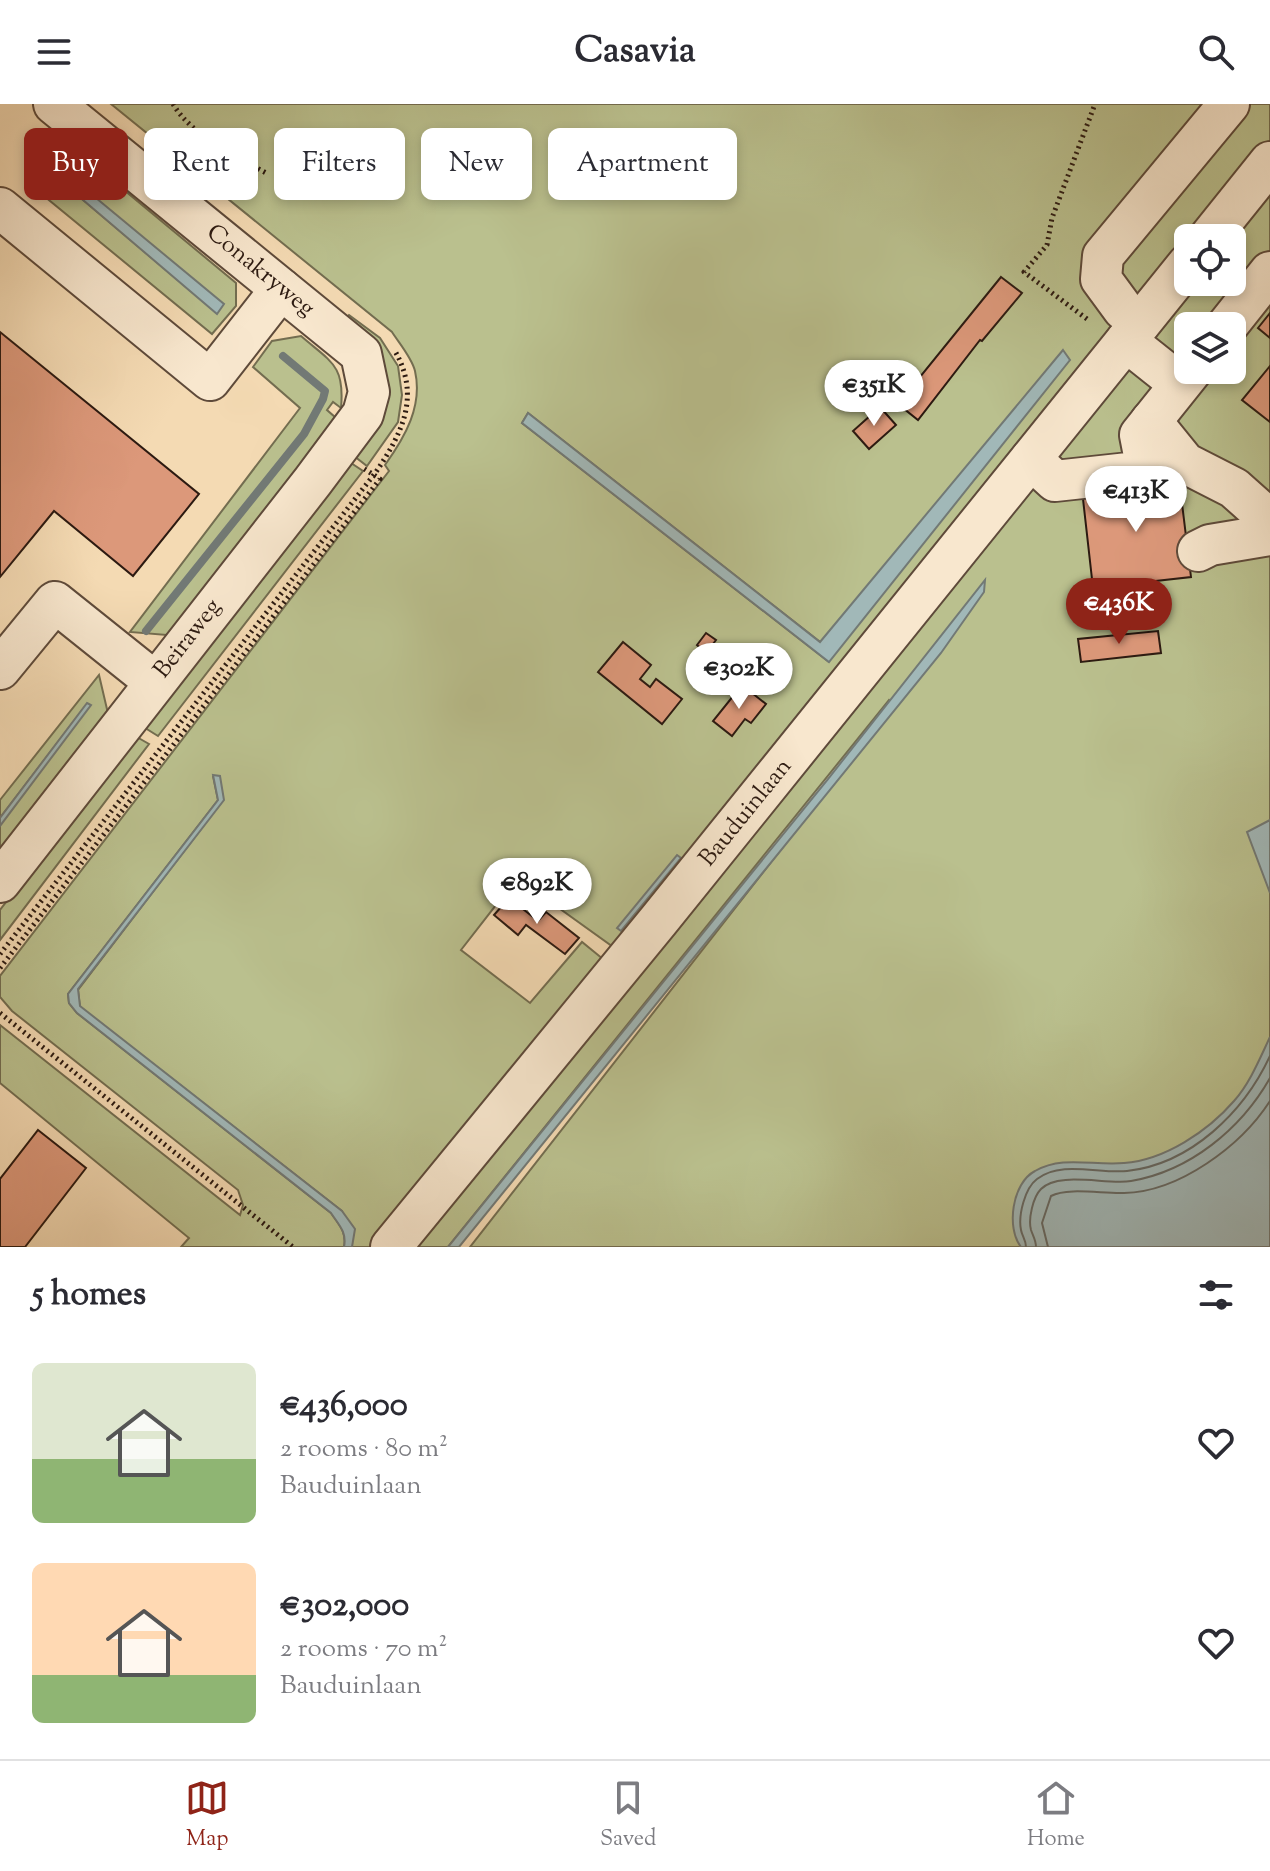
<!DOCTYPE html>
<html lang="en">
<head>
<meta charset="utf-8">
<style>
	:root { --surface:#fff; --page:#f7f7f7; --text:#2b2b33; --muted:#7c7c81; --line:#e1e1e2; --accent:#8f2418 }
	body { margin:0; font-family:"Sorts Mill Goudy",serif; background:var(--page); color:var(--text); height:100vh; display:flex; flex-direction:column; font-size:30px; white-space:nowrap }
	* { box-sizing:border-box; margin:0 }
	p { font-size:26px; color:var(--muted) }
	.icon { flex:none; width:44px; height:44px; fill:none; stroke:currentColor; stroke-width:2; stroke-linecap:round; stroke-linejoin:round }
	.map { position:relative; height:1143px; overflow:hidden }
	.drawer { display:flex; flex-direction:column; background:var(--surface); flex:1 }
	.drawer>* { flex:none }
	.banner { position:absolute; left:24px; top:24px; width:800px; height:72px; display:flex; gap:16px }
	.controls { position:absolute; left:1174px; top:120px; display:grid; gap:16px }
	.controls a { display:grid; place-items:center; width:72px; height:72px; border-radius:12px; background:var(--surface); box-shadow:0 4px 12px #0003; font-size:40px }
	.price { position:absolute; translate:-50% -68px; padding:0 18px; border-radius:28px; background:#fff; color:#222; font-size:26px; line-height:52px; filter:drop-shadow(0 2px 4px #0008) }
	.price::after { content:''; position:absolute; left:50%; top:48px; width:24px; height:18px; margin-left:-12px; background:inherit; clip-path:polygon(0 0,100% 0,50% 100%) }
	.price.active { background:var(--accent); color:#fff }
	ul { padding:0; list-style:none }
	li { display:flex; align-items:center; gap:24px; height:200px; padding:0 32px }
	li span { display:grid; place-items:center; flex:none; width:224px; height:160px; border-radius:12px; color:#555 }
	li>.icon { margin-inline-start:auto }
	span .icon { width:96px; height:96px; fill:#fffc; stroke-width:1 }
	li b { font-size:34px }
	h2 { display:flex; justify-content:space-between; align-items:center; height:96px; padding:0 32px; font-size:34px }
	.chip { padding:0 28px; border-radius:12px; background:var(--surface); box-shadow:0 4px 12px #0003; font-size:28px; line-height:72px }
	.chip.active { background:var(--accent); color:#fff }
	header { display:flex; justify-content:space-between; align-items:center; height:104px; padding:0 32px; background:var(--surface); font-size:36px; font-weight:800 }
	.tab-bar { display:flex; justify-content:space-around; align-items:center; height:112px; border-top:2px solid var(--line); background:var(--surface); font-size:22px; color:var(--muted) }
	.tab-bar a { display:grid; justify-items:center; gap:4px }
	.tab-bar .active { color:var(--accent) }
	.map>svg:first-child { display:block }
</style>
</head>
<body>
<header><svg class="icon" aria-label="menu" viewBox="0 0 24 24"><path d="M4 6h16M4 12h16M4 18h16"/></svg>Casavia<svg class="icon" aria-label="search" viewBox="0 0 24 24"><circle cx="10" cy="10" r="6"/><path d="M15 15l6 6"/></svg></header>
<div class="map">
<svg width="1270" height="1143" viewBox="0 0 1270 1143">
	<rect width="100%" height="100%" fill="#f4dab3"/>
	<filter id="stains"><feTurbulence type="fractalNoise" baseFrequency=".0025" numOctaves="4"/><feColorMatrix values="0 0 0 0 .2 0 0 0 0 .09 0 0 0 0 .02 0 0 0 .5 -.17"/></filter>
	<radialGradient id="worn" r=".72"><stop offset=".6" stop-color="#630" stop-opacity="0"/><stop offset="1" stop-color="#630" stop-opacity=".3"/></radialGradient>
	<g fill="#bac08e" stroke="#736d50" stroke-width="2" fill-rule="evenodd">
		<path d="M111,0h1159v1143h-800l424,-542 -5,-5 -441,547h-96l-10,-36 -262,-204 -2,-17 145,-190 -10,-24 5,24 -150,194 1,9 8,10 254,200c8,12 16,19 13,34h-163l8,-9 -189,-155v-58l240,190 3,-10 -5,-15 -226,-179 -12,-14v-21l389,-505 -4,-6c20,-28 38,-59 30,-94 -3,-13 -16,-28 -23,-39zM1188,134h44v44h-44zM1188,222h44v44h-44zM528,309l292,229 9,20 -307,-239zM517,774l103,74 -11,12 -27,-22 -52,61 -69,-53z"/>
		<path d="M77,47l159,132v23l-24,28 -185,-152 19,-28zM55,61l162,148 -167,-141z"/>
		<polygon points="349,211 380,234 398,262 402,291 398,318 367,362 354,352 384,303 385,264 372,235 347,213"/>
		<path d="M301,232c30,26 44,29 40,72l-8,-6 -6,8 9,8 -157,218 -49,-4 170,-224 -47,-41 19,-26z"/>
		<polygon points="348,357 363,367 158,632 142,622"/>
		<polygon points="99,571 110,618 0,761 0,720 87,600 0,714 0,696"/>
		<polygon points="135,632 149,640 0,836 0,806"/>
	</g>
	<g fill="#a1b8b8" stroke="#727975" stroke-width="2">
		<polygon points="55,60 224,200 217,210 49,67"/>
		<polygon points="1063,246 1070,256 829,558 522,319 528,309 820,538"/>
		<polygon points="985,476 984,488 941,549 459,1143 448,1143 828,675"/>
		<polygon points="87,599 91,601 0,722 0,714"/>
		<path d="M213,671l7,1 4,24 -146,189 2,17 262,205 13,18 -3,18h-8c3,-15 -5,-22 -13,-34l-254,-200 -8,-10 -1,-9 150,-194z"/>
		<polygon points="1270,716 1270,789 1247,728"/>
		<polygon points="677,751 681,754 621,827 617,824"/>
		<path d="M1270,933v210h-249c-15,-19 -9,-64 14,-76 28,-16 58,-5 89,-8 41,-3 84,-32 110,-62 16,-18 26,-43 36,-64z"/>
	</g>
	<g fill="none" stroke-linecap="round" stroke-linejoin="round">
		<g stroke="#666964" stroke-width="2">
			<path d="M1026,1143c0,-7 -4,-11 -5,-17 -3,-15 4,-42 16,-51 24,-19 62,-5 90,-8 64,-7 117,-59 143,-115"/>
			<path d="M1036,1143c0,-7 -3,-11 -5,-17 -3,-11 2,-33 10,-41 17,-18 66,-4 90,-8 59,-10 110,-52 139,-103"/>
			<path d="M1048,1143l-6,-24 9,-27c17,-9 52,-2 73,-3 55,-1 117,-47 146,-92"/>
		</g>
		<polyline stroke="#727975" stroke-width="8" points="146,527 304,330 323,295 325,287 283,252"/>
	</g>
	<g fill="#dc987a" stroke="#2c1a11" stroke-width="2">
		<polygon points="1001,173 1022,189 982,237 980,236 918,316 898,300"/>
		<polygon points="1270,209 1270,234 1258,224"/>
		<polygon points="0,228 199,390 133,472 54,407 0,473"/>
		<polygon points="1270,262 1270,318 1242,296"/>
		<polygon points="880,303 896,321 869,345 853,327"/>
		<polygon points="1179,375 1191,473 1093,484 1082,386"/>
		<polygon points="1158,527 1161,549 1081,558 1078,535"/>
		<polygon points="706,529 716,536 706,549 697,541"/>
		<polygon points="623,538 651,561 640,575 650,583 656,575 682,595 662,620 598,568"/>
		<polygon points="742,581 766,600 751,619 745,615 732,632 713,617"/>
		<polygon points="509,794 538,817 546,808 579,834 565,850 526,821 518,831 494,811"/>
		<polygon points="38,1026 86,1064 25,1143 0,1143 0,1075"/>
	</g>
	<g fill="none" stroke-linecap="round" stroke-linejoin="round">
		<defs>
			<g id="minor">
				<polyline points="0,104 210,276 281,185"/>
				<polyline points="1209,134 1270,58"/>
				<polyline points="1140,219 1123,205 1101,175 1103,152 1229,0"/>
				<polyline points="1227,222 1270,168"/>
				<polyline points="1126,237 1180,280"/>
				<polyline points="1151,317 1185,359 1234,384 1270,416"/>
				<polyline points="1031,355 1055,377 1147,367 1140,331 1192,266"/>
				<polyline points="1198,447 1210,441 1270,431"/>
				<polyline points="0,565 55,498 155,578"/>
				<polyline points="0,778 313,377 363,310 369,288 361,250 54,0"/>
				<polyline points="391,1143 659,816 1188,160"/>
			</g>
		</defs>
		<use href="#minor" stroke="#5e4a3a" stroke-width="44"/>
		<g stroke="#2c1a11" stroke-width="5" stroke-dasharray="2 4" stroke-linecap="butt">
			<path d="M173,0c18,31 64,53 95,70"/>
			<polyline points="1087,215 1024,168 1047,141 1052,114 1095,0"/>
			<path d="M0,850l376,-482c26,-39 45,-75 19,-121"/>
			<polyline points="0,864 380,375 363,364"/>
			<polyline points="0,909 293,1143"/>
		</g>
		<use href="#minor" stroke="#f8e7ce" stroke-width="40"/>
	</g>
	<g text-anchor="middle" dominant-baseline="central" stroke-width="6" stroke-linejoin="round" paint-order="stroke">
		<g font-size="24" fill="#2c1a11" stroke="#f8e7ce">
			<text transform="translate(260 167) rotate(39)">Conakryweg</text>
			<text transform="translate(188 535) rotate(-52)">Beiraweg</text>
			<text transform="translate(746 709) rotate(-51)">Bauduinlaan</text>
		</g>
	</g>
	<rect width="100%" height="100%" filter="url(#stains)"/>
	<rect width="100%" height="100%" fill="url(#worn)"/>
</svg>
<div class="controls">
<a><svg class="icon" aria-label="locate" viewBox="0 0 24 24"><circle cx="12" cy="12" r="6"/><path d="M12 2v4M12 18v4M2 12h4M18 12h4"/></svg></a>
<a><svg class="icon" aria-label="layers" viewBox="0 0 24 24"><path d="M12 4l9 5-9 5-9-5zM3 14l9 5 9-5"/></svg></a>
</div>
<b class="price" style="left:874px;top:324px">€351K</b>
<b class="price" style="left:1136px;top:430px">€413K</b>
<b class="price active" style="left:1119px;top:542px">€436K</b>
<b class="price" style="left:739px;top:607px">€302K</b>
<b class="price" style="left:537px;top:822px">€892K</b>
<div class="banner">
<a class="chip active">Buy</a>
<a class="chip">Rent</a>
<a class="chip">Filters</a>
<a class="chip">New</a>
<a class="chip">Apartment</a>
</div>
</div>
<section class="drawer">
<h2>5 homes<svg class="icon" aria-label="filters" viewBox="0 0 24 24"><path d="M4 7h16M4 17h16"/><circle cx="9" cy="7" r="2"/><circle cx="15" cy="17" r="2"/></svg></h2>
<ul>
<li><span style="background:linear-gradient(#dfe7d0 60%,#8fb573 0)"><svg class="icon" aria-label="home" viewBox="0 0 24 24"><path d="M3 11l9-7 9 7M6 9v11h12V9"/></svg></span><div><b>€436,000</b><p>2 rooms · 80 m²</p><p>Bauduinlaan</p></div><svg class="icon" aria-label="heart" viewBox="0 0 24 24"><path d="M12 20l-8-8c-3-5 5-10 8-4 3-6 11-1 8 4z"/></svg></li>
<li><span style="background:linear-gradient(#ffd9b3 70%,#8fb573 0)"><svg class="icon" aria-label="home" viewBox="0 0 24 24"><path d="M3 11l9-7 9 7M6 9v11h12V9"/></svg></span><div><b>€302,000</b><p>2 rooms · 70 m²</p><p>Bauduinlaan</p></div><svg class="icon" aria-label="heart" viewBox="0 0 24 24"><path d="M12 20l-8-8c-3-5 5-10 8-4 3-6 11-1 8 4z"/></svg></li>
</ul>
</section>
<nav class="tab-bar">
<a class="active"><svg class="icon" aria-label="map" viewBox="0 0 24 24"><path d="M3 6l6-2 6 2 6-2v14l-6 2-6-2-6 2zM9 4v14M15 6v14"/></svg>Map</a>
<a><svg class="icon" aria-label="saved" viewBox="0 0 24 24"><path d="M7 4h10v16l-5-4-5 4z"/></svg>Saved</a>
<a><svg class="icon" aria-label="home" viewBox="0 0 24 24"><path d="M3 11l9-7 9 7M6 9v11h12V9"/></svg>Home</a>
</nav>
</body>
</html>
